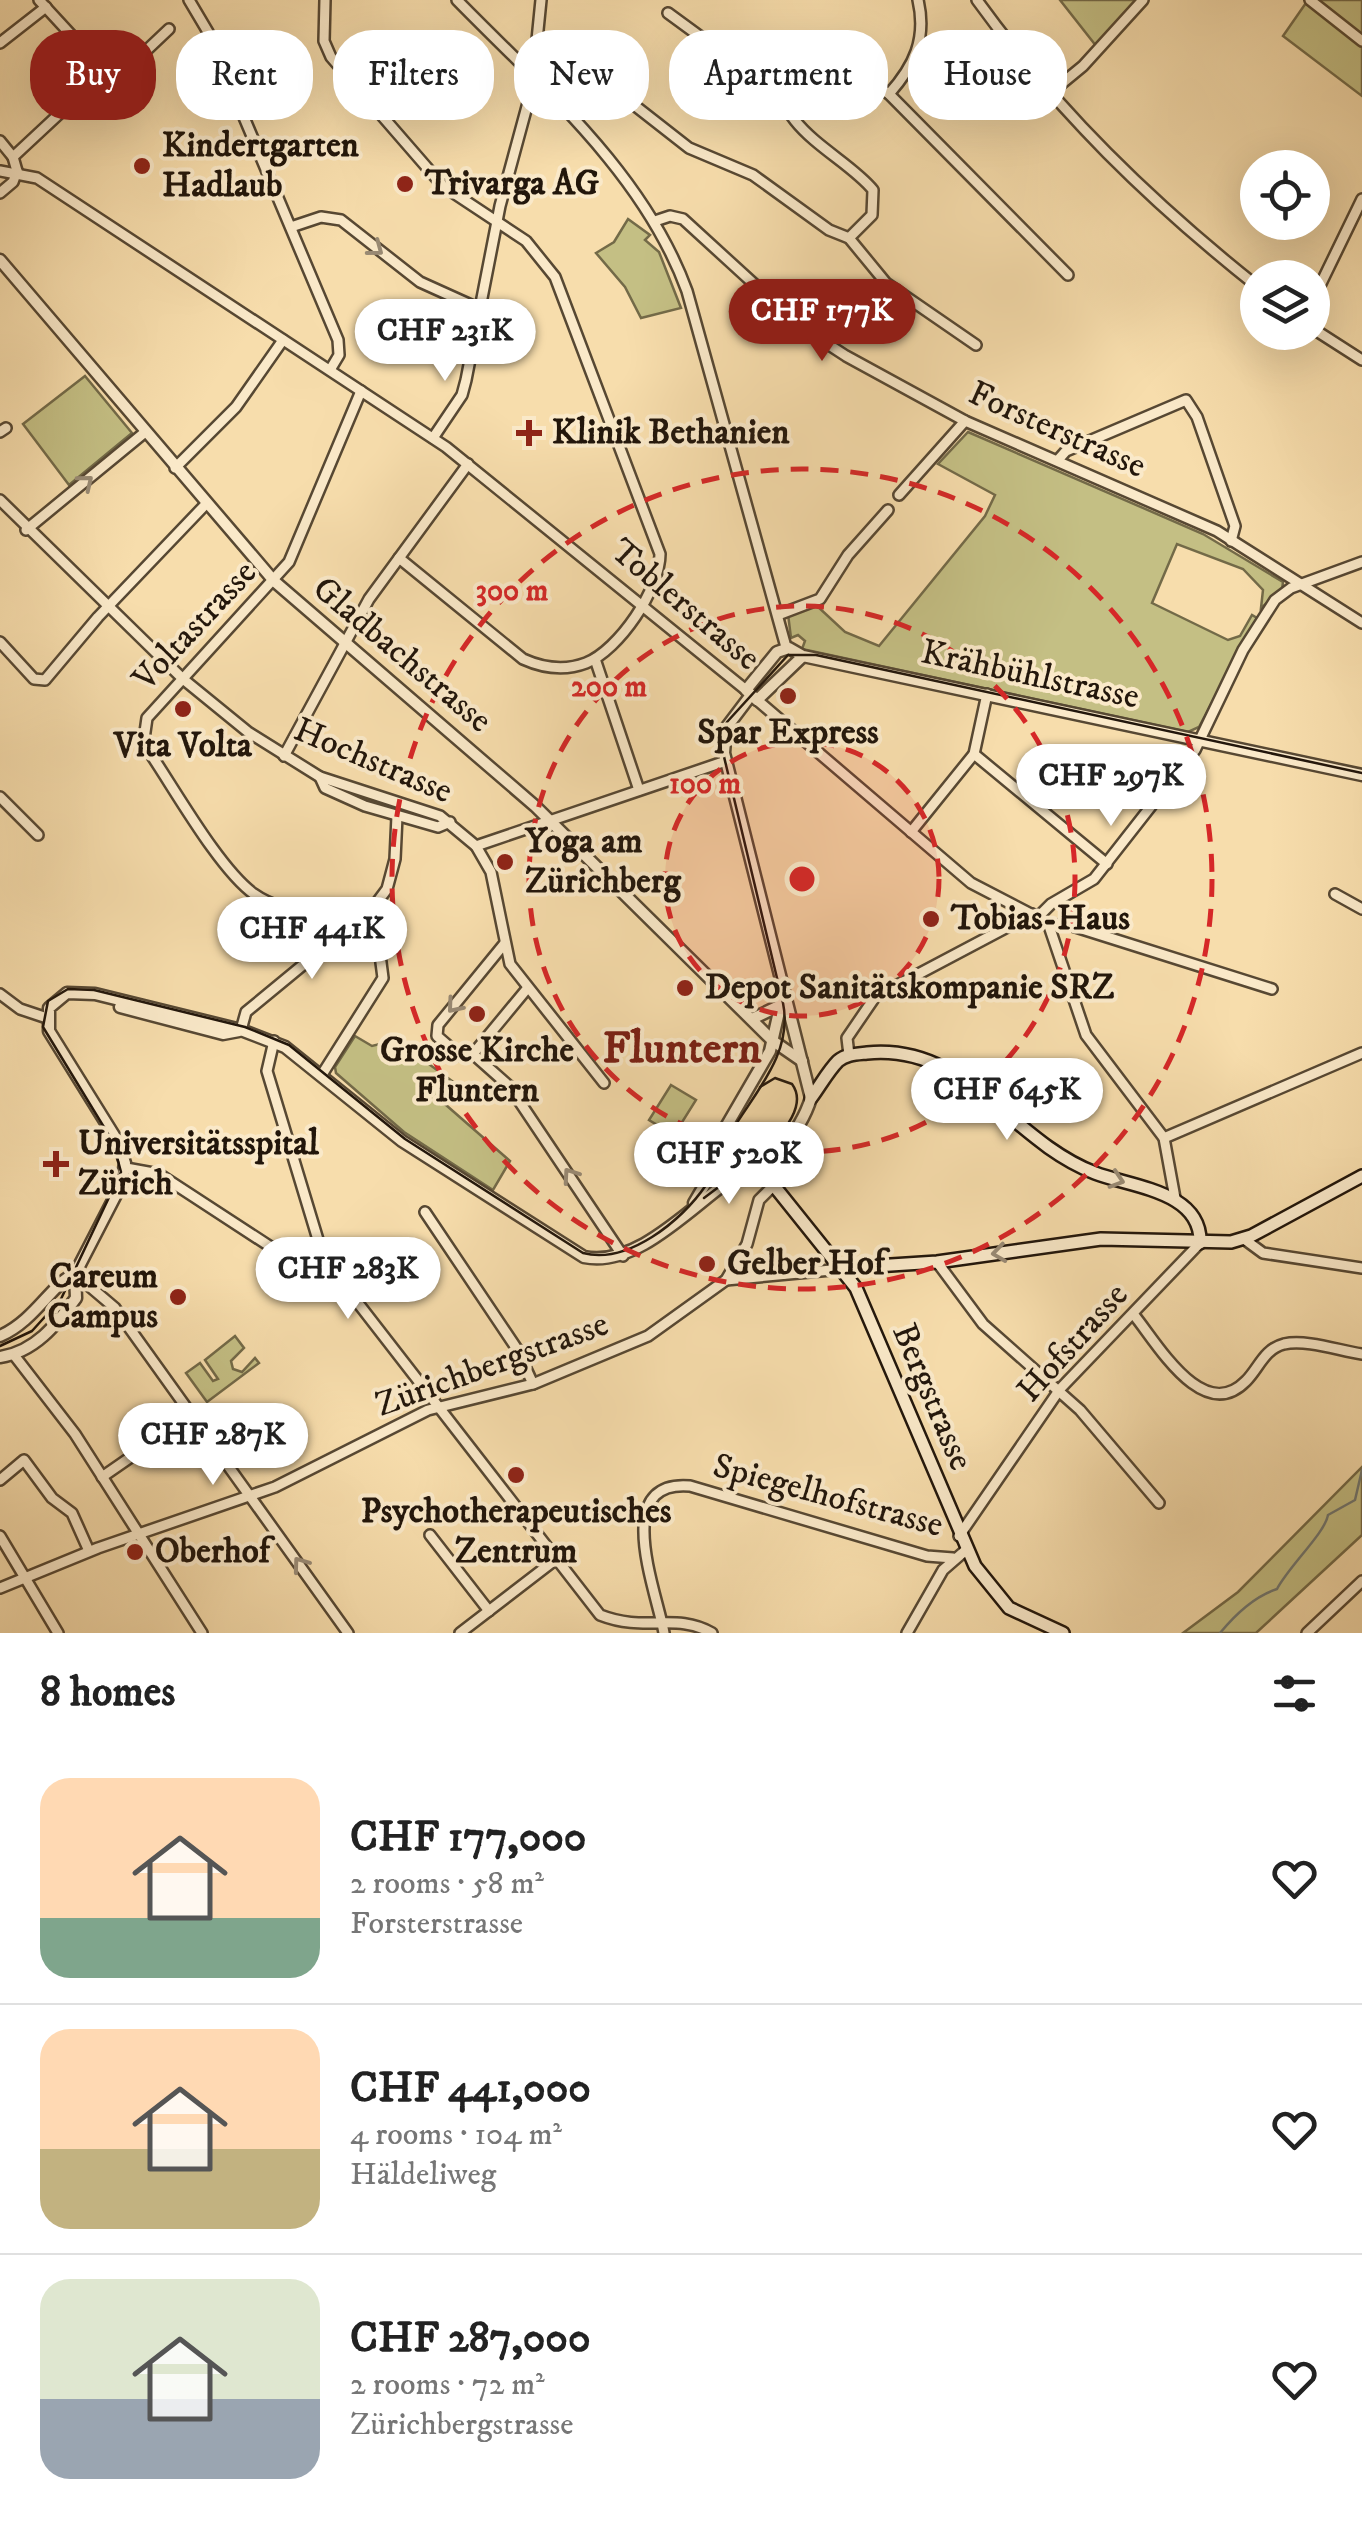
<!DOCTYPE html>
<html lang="en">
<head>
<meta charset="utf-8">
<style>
	:root { --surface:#fff; --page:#f2f2f2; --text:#222; --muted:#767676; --line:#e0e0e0; --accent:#8f2418 }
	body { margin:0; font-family:"IM FELL DW Pica",serif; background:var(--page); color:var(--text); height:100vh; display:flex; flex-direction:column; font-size:38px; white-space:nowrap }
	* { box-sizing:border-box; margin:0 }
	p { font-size:32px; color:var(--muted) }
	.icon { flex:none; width:55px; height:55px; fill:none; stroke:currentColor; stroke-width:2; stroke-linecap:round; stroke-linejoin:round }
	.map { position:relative; height:1633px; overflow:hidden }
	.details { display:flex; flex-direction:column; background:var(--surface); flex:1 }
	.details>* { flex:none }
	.banner { position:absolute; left:30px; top:30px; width:1302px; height:90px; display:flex; gap:20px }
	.buttons { position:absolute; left:1240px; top:150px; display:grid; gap:20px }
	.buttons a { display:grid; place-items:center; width:90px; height:90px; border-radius:50%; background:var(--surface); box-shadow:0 10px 40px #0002; font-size:50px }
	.price { position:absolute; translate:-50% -85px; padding:0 22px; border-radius:35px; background:#fff; color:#222; font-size:32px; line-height:65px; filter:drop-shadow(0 2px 5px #0008) }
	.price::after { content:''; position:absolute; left:50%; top:60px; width:30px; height:22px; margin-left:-15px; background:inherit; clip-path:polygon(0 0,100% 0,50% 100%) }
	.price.active { background:var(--accent); color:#fff }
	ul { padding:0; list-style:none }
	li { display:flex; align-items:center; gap:30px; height:250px; padding:0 40px }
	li+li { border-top:2px solid var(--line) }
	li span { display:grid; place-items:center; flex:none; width:280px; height:200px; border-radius:30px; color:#555 }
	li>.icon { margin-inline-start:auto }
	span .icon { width:120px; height:120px; fill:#fffc; stroke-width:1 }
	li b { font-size:42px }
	h2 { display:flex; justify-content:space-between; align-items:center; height:120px; padding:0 40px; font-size:42px }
	.tag { padding:0 35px; border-radius:40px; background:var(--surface); box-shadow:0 10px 40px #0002; font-size:35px; line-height:90px }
	.tag.active { background:var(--accent); color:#fff }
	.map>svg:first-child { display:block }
</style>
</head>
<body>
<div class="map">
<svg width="1362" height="1633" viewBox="0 0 1362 1633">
	<rect width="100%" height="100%" fill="#f7ddac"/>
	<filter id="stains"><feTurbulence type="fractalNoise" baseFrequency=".002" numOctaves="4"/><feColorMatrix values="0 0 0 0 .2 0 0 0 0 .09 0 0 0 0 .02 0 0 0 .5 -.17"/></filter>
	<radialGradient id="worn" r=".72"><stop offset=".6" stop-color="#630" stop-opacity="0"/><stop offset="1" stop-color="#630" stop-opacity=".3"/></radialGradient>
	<g fill="#c4bf84" stroke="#736a48" stroke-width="2.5">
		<polygon points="1060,0 1140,0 1097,47"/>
		<polygon points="1308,0 1362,0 1362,96 1283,36"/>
		<polygon points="628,219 650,235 645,240 659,252 681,308 641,318 625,287 596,253 614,242"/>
		<polygon points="85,376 132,433 69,485 23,424"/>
		<polygon points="968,432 1203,534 1283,582 1282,590 1261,608 1263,590 1243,569 1177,544 1152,603 1228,640 1240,636 1252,615 1257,618 1199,727 1188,732 802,649 805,641 798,635 791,638 788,614 816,605 845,632 879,646 985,516 995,495 938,464"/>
		<polygon points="355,1036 372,1046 396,1040 452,1081 438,1098 510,1161 493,1190 404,1132 336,1073 335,1067"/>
		<polygon points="671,1085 696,1100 674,1135 649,1120"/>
		<polygon points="235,1336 244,1348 231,1361 233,1369 242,1372 255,1358 259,1363 207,1402 186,1373 200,1363 213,1381 218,1379 205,1360"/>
		<polygon points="1362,1467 1362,1535 1256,1633 1183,1633 1238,1592"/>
	</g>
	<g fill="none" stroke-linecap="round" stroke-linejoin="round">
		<path stroke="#6f7772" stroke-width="2.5" d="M1220,1633c14,-17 35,-37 57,-44 12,-23 48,-56 51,-74l27,-15 7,-30"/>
		<defs>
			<g id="minor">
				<polyline points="39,0 109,76"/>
				<polyline points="189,0 208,32 338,340 339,355 330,370"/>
				<path d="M325,0l-1,41 7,16 112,129 83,55 29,36 105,277c0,35 -41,96 -74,109 -21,8 -43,5 -63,-4l-124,-101"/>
				<path d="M457,0c86,88 187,173 230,291l99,356"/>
				<path d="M977,0c80,111 174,202 281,287"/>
				<polyline points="1310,0 1362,41"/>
				<polyline points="668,13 739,65 786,66"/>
				<polyline points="0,43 46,7"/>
				<polyline points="521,66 536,50 541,0"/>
				<path d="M889,94c25,-28 38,-55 29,-94"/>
				<polyline points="1049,94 1083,66 1143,0"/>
				<polyline points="0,141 13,157"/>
				<polyline points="0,171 37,178 446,447 746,690"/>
				<polyline points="17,171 13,157 87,88 131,65 169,29"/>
				<polyline points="0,193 13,182 17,171"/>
				<polyline points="655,221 670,216 683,219 800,326 846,356 965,421 1217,531 1362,623"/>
				<polyline points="291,227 321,217 341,220 420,282 482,310"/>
				<path d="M849,238l23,-23 1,-25c-28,-35 -103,-63 -91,-118l28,-29 79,51 179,181"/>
				<polyline points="1312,302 1362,199"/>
				<polyline points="1312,328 1362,360"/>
				<polyline points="0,432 6,428"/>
				<polyline points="433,438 462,395 466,380 500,206 529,99 537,82 560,61 597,76 689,148 753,175 829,230 849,238 886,283 976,345"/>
				<polyline points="1058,460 1066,451 1186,400 1197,417 1235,526 1231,541"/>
				<polyline points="175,468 236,407 283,340"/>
				<polyline points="899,495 965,421"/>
				<polyline points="0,500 183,679 248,732 320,777 440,816 476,846 491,872 510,964 604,1083"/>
				<polyline points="26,530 144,433"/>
				<polyline points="778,615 820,599 848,555 888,510"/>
				<polyline points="0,642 34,679 45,680 98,617 206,504"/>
				<polyline points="595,659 639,790"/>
				<polyline points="757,700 971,883 1048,923 1086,1035 1164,1138 1175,1198"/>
				<polyline points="974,754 1107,864"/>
				<polyline points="284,756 369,599 468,464"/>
				<polyline points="320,777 325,788 365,806 438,827 450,822"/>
				<polyline points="0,797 38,835"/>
				<polyline points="911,832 974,754 987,694"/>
				<polyline points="476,846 726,761"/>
				<polyline points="1335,894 1362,909"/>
				<polyline points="1039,916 1051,904 1094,879 1195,750 1243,650 1275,600 1291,588 1362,562"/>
				<polyline points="1050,926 1066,924 1272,989"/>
				<polyline points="358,928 387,889 395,859 397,816"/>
				<polyline points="0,994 20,1009 47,1018"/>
				<polyline points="241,1030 246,1012 343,932 345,924"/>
				<path d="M274,1041l-7,30 52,172 18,33 263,339c46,18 75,-3 112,18"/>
				<polyline points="473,1054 509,1086 623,1256"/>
				<polyline points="473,1054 460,1056 437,1036 438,1025 505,943"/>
				<polyline points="473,1054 526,990"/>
				<polyline points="849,1055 847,1038 875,997 1032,914"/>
				<path d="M323,1073l60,-95 -4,-31c-28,-37 -87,-26 -125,-53 -35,-25 -80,-106 -106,-144l-4,-11 3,-21 142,-156 72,-171"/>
				<polyline points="1164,1138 1362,1053"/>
				<polyline points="126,1168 159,1174 277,1251 299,1252 319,1243"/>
				<polyline points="425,1212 517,1349 533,1384"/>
				<polyline points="1244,1239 1263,1253 1362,1268"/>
				<polyline points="937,1262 983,1324 1080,1410 1159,1503"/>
				<polyline points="75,1274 115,1308 348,1633"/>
				<polyline points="726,1280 842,1269"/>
				<path d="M1134,1315c23,28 69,110 112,66 13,-13 18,-32 38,-37 23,-5 56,7 78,10"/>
				<polyline points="14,1355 75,1434 202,1633"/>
				<polyline points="102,1477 193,1414"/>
				<polyline points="0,1480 24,1460 52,1498 72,1513 89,1551"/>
				<polyline points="430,1535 489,1611"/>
				<polyline points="0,1536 58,1633"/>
				<polyline points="959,1536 1060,1389 1200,1243"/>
				<polyline points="0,1588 98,1548 275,1487 428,1410 533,1384 648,1336 726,1280 747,1244 759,1200 772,1187"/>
				<polyline points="460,1633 555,1560"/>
				<path d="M664,1633c-7,-41 -54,-154 26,-147l237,70 26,2"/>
				<polyline points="907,1633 943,1570 966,1550"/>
				<polyline points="1307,1633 1362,1581"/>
			</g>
			<g id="tertiary">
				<polyline points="0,260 274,581 535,806 773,1041 802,1061"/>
				<polyline points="803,656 757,700 746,690 777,652 789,648 803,656 1362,775"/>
				<path d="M751,695l-25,33 -2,25 87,345c-9,30 -46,88 -83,65 -8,-5 -11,-10 -12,-19l54,-93 13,-57"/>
				<polyline points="120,1007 223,1034 239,1031"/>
				<polyline points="752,1019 781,1005"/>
				<polyline points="694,1203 721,1157"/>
				<path d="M0,1336c35,-15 53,-54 75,-62"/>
				<path d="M0,1357c35,-5 56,-32 76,-59l-1,-24 47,-91 3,-20 -7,-21 -69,-111v-23l18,-15 28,1 146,36 44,17 117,94 182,116c57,12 115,-60 162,-88"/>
			</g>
			<g id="secondary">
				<path d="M811,1098c9,-12 17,-27 27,-37 8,-7 19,-7 29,-8 100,-10 142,87 228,120 36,14 107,18 105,70"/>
				<polyline points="759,1167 856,1288 975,1566 1009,1608 1063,1633"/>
				<polyline points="845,1268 937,1262 1101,1239 1231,1242 1251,1236 1362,1176"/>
			</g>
		</defs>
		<use href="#minor" stroke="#574833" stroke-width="14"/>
		<use href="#tertiary" stroke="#574833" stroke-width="15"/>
		<use href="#secondary" stroke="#22160b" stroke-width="16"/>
		<use href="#minor" stroke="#fae9c9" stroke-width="9"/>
		<use href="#tertiary" stroke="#fae9c9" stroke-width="10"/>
		<use href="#secondary" stroke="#fae9c9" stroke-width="11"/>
		<g stroke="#22160b" stroke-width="2.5">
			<path d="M704,1198c25,-20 115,-77 88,-114l-17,-6 -15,9"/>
			<path d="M0,1346l32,-15 29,-32 60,-127 -8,-30 -70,-115 5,-26 20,-12 26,1 151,37 44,18 116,94 178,114c44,12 99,-32 123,-68 11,-17 16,-38 27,-56 24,-39 60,-77 50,-126l-63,-263 7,-18 61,-67h28l546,118"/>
		</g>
	</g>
	<defs><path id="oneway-chevron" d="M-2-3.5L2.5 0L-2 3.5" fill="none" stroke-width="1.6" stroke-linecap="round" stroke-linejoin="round" transform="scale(2.5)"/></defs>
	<g stroke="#998a74">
		<use href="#oneway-chevron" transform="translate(376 249) rotate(37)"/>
		<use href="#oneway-chevron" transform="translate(86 482) rotate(-39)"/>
		<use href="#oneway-chevron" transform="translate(454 1006) rotate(130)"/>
		<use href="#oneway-chevron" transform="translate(570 1175) rotate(-125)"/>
		<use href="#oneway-chevron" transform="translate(1117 1180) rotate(18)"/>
		<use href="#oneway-chevron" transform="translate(999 1253) rotate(172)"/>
		<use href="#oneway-chevron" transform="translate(300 1564) rotate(-126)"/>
	</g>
	<circle cx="802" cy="879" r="137" fill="#d62828" fill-opacity=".12"/>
	<g fill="none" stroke="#d62828" stroke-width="5" stroke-dasharray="18 12">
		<circle cx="802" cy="879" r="137"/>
		<circle cx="802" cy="879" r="273"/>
		<circle cx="802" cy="879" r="410"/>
	</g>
	<g fill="#8f2418" stroke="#fae9c9" stroke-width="4">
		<circle cx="142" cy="166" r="10"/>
		<circle cx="405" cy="184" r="10"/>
		<path d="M524 418h10v10h10v10h-10v10h-10v-10h-10v-10h10z"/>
		<circle cx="788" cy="696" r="10"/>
		<circle cx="183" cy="709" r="10"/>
		<circle cx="505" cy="862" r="10"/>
		<circle cx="931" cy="919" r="10"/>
		<circle cx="685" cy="988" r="10"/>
		<circle cx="477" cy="1014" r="10"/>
		<path d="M51 1149h10v10h10v10h-10v10h-10v-10h-10v-10h10z"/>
		<circle cx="707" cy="1264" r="10"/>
		<circle cx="178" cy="1297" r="10"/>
		<circle cx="516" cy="1475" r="10"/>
		<circle cx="135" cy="1552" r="10"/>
	</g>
	<g text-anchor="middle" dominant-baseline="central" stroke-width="8" stroke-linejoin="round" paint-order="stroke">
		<g font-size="35" font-weight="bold" fill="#22160b" stroke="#fae9c9" text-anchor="start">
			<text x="162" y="146">Kindertgarten<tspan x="162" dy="40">Hadlaub</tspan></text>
			<text x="425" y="184">Trivarga AG</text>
			<text x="552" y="433">Klinik Bethanien</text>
			<text x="788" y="733" text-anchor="middle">Spar Express</text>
			<text x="183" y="746" text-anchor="middle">Vita Volta</text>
			<text x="525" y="842">Yoga am<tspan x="525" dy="40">Zürichberg</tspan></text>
			<text x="951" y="919">Tobias-Haus</text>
			<text x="705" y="988">Depot Sanitätskompanie SRZ</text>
			<text x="477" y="1051" text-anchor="middle">Grosse Kirche<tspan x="477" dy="40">Fluntern</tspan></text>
			<text x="78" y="1144">Universitätsspital<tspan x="78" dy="40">Zürich</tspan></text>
			<text x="727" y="1264">Gelber Hof</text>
			<text x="158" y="1277" text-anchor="end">Careum<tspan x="158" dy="40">Campus</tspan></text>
			<text x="516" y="1512" text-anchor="middle">Psychotherapeutisches<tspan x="516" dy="40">Zentrum</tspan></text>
			<text x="155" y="1552">Oberhof</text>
		</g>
		<g font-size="35" fill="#22160b" stroke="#fae9c9">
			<text transform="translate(1057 430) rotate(24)">Forsterstrasse</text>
			<text transform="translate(685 605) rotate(40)">Toblerstrasse</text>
			<text transform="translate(195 626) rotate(-47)">Voltastrasse</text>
			<text transform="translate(402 655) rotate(40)">Gladbachstrasse</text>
			<text transform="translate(1030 675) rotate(12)">Krähbühlstrasse</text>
			<text transform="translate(373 761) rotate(23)">Hochstrasse</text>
			<text transform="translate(1073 1343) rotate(-48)">Hofstrasse</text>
			<text transform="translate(492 1365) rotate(-20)">Zürichbergstrasse</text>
			<text transform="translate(932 1397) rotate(67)">Bergstrasse</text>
			<text transform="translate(828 1496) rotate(15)">Spiegelhofstrasse</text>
		</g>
		<g font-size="45" font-weight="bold" fill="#7a1f14" stroke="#fae9c9">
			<text x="682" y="1049">Fluntern</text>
		</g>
	</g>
	<circle cx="802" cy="879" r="15" fill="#d62828" stroke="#fae9c9" stroke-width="5"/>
	<g font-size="30" text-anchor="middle" font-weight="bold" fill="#d62828" stroke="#fae9c9" stroke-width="8" stroke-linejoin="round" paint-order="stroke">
		<text x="512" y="600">300 m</text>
		<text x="609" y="696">200 m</text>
		<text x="705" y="793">100 m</text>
	</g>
	<rect width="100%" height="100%" filter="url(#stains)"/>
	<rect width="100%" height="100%" fill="url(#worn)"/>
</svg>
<div class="buttons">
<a><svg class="icon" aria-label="locate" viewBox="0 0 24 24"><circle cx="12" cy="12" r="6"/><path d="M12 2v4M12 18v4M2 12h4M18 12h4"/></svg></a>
<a><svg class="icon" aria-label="layers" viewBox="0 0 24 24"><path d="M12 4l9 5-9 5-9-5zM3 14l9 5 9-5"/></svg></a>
</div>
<b class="price active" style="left:822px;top:364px">CHF 177K</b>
<b class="price" style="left:445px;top:384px">CHF 231K</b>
<b class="price" style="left:1111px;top:829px">CHF 297K</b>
<b class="price" style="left:312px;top:982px">CHF 441K</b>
<b class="price" style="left:1007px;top:1143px">CHF 645K</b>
<b class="price" style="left:729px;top:1207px">CHF 520K</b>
<b class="price" style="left:348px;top:1322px">CHF 283K</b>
<b class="price" style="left:213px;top:1488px">CHF 287K</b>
<div class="banner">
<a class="tag active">Buy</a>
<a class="tag">Rent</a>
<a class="tag">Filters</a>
<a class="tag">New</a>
<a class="tag">Apartment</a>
<a class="tag">House</a>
</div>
</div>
<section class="details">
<h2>8 homes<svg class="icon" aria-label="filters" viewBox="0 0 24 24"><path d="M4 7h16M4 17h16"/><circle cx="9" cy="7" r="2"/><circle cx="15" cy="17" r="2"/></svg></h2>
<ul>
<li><span style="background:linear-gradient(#ffd9b3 70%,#7fa58c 0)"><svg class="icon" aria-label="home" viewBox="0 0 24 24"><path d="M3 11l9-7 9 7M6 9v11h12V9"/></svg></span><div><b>CHF 177,000</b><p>2 rooms · 58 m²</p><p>Forsterstrasse</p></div><svg class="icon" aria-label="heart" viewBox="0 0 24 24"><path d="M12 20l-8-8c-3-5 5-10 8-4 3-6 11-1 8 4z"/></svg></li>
<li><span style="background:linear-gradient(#ffd9b3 60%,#c2b280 0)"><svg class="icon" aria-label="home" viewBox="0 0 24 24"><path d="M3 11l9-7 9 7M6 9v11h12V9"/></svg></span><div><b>CHF 441,000</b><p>4 rooms · 104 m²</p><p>Häldeliweg</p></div><svg class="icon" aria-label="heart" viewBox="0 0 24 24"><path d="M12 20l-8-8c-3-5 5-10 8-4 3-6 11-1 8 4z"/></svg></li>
<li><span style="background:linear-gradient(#dfe7d0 60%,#9aa5b1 0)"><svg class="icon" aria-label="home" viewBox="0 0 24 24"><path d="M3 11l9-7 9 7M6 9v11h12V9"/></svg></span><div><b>CHF 287,000</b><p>2 rooms · 72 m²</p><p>Zürichbergstrasse</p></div><svg class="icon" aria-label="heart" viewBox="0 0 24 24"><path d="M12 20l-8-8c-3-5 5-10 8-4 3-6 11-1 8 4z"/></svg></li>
</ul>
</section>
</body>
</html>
